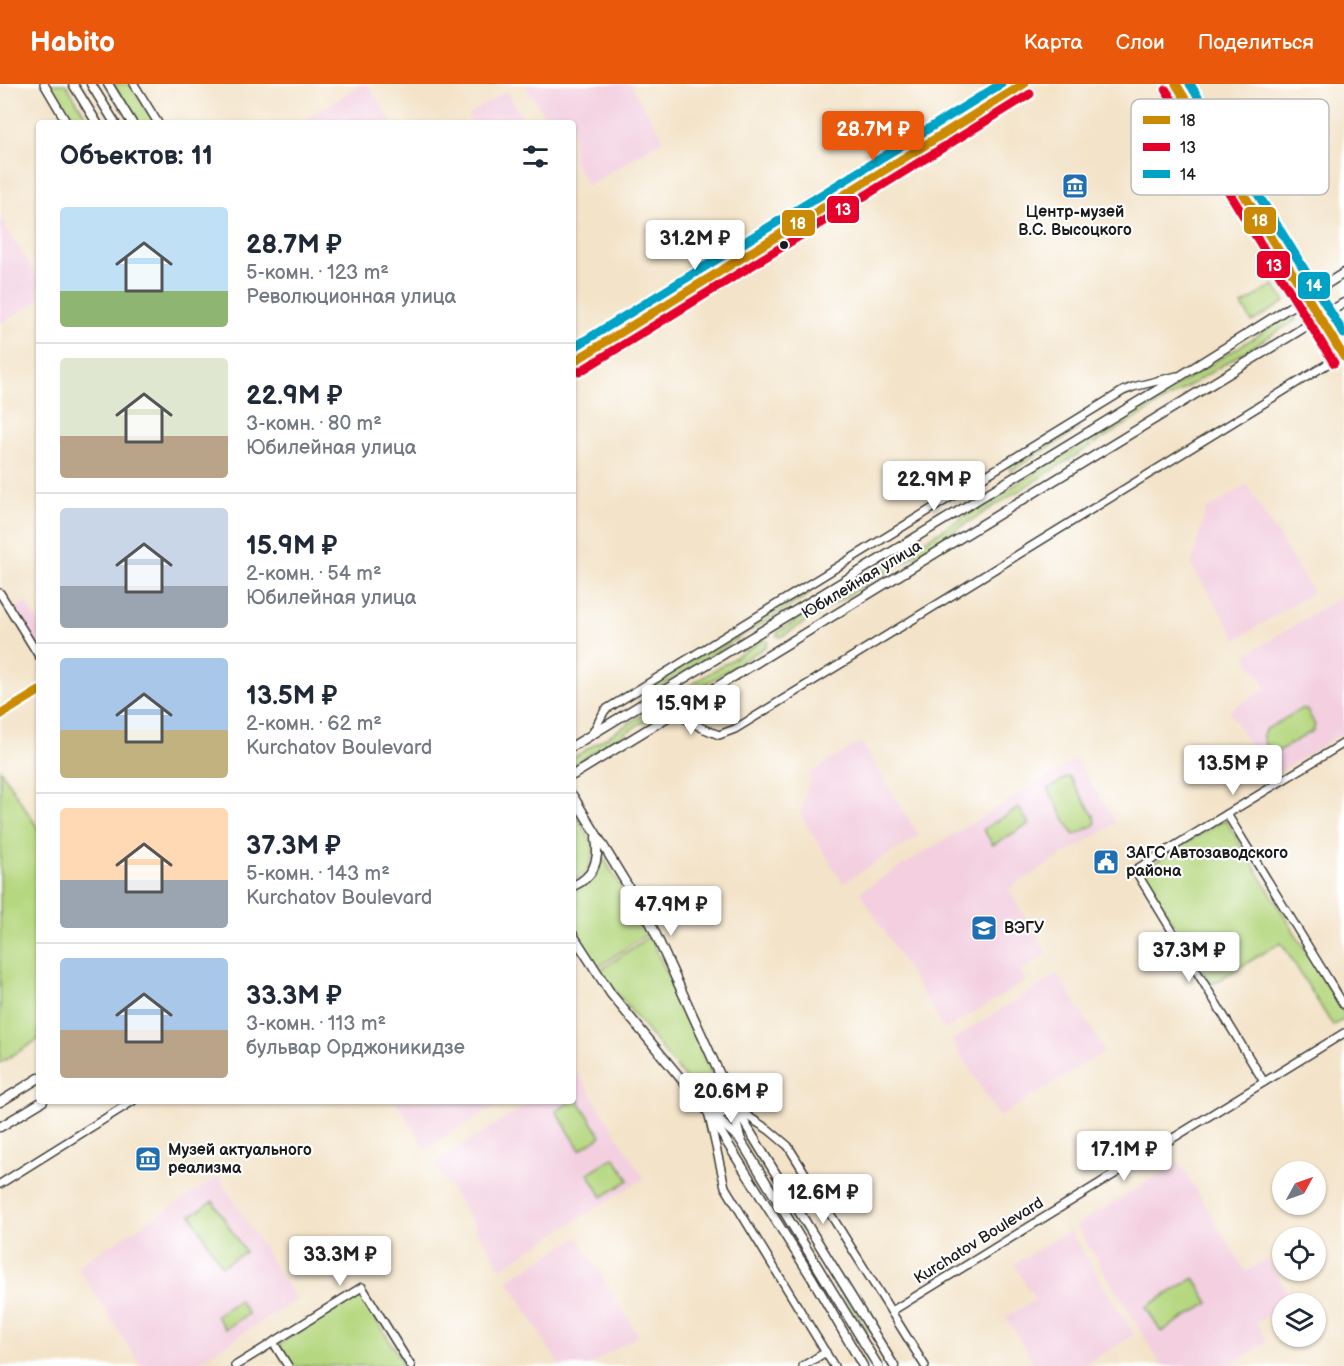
<!DOCTYPE html>
<html lang="ru">
<head>
<meta charset="utf-8">
<style>
	:root { --surface:#fff; --page:#f6f6f7; --text:#1f2937; --muted:#747a83; --line:#e0e1e3; --accent:#ea580c }
	body { margin:0; font-family:"Balsamiq Sans",sans-serif; background:var(--page); color:var(--text); height:100vh; display:flex; flex-direction:column; font-size:22px; white-space:nowrap }
	* { box-sizing:border-box; margin:0 }
	p { font-size:20px; color:var(--muted) }
	.icon { flex:none; width:33px; height:33px; fill:none; stroke:currentColor; stroke-width:2; stroke-linecap:round; stroke-linejoin:round }
	.map { position:relative; flex:1; overflow:hidden }
	.drawer { position:absolute; left:36px; top:36px; width:540px; height:984px; display:flex; flex-direction:column; background:var(--surface); border-radius:6px; box-shadow:0 2px 4px #0004 }
	.drawer>* { flex:none }
	.needle { width:39px; rotate:50deg }
	.fabs { position:absolute; left:1272px; top:1077px; display:grid; gap:12px }
	.fabs a { display:grid; place-items:center; width:54px; height:54px; border-radius:50%; background:var(--surface); box-shadow:0 2px 4px #0004; font-size:30px }
	.price { position:absolute; translate:-50% -51px; padding:0 14px; border-radius:6px; background:#fff; color:#222; font-size:20px; line-height:39px; filter:drop-shadow(0 2px 3px #0008) }
	.price::after { content:''; position:absolute; left:50%; top:36px; width:18px; height:14px; margin-left:-9px; background:inherit; clip-path:polygon(0 0,100% 0,50% 100%) }
	.price.selected { background:var(--accent); color:#fff }
	ul { padding:0; list-style:none }
	li { display:flex; align-items:center; gap:18px; height:150px; padding:0 24px }
	li+li { border-top:2px solid var(--line) }
	li span { display:grid; place-items:center; flex:none; width:168px; height:120px; border-radius:6px; color:#555 }
	li>.icon { margin-inline-start:auto }
	span .icon { width:72px; height:72px; fill:#fffc; stroke-width:1 }
	li b { font-size:26px }
	h2 { display:flex; justify-content:space-between; align-items:center; height:72px; padding:0 24px; font-size:26px }
	header { display:flex; align-items:center; gap:36px; box-sizing:border-box; height:84px; padding:0 30px; background:var(--accent); color:#fff }
	header strong { font-size:28px }
	nav { display:flex; gap:33px; margin-inline-start:auto; font-size:21px }
	.map>svg:first-child { display:block }
</style>
</head>
<body>
<header>
<strong>Habito</strong>
<nav><a>Карта</a><a>Слои</a><a>Поделиться</a></nav>
</header>
<div class="map">
<svg width="1344" height="1282" viewBox="0 0 1344 1282">
	<rect width="100%" height="100%" fill="#fff"/>
	<filter id="ink" filterUnits="userSpaceOnUse"><feTurbulence type="fractalNoise" baseFrequency=".0167" numOctaves="2"/><feDisplacementMap in="SourceGraphic" scale="12" xChannelSelector="R" yChannelSelector="G"/><feConvolveMatrix kernelMatrix="1 2 1 2 8 2 1 2 1" color-interpolation-filters="sRGB"/></filter>
	<filter id="wash" filterUnits="userSpaceOnUse"><feTurbulence type="fractalNoise" baseFrequency=".008" numOctaves="4" result="noise"/><feDisplacementMap in="SourceGraphic" scale="24" xChannelSelector="R" yChannelSelector="G"/><feGaussianBlur stdDeviation="1.35" result="paint"/><feColorMatrix in="noise" values="0 0 0 0 0 0 0 0 0 0 0 0 0 0 0 0 0 1.4 0 .05"/><feComposite in="paint" operator="in"/></filter>
	<g filter="url(#wash)">
		<rect width="100%" height="100%" fill="#f3e3c8"/>
		<g fill="#f3cfe0">
			<polygon points="363,0 368,0 392,39 304,39 303,37"/>
			<polygon points="530,0 630,0 664,55 588,102 573,78 573,39 549,39 526,2"/>
			<polygon points="506,7 526,39 472,39 468,31"/>
			<polygon points="0,133 39,196 39,216 0,240"/>
			<polygon points="1247,401 1313,508 1237,555 1191,481 1206,426"/>
			<polygon points="1344,511 1344,648 1269,694 1229,627 1266,604 1246,571"/>
			<polygon points="26,518 39,540 39,565 14,525"/>
			<polygon points="861,658 919,752 843,799 800,730 811,688"/>
			<polygon points="1076,675 1116,739 1008,805 1048,870 1020,887 1026,897 945,946 860,808"/>
			<polygon points="1058,890 1105,967 999,1033 952,956"/>
			<polygon points="578,989 644,1094 501,1184 435,1079 533,1017 573,1017 573,992"/>
			<polygon points="396,1017 502,1017 426,1065"/>
			<polygon points="1179,1078 1246,1188 1267,1175 1292,1217 1282,1220 1282,1223 1256,1239 1267,1258 1228,1282 1162,1282 1076,1141"/>
			<polygon points="219,1093 296,1216 192,1282 141,1282 77,1182"/>
			<polygon points="1070,1146 1134,1251 1083,1282 1035,1282 1006,1233 1035,1216 1014,1180"/>
			<polygon points="578,1153 638,1251 588,1282 560,1282 508,1196"/>
		</g>
		<g fill="#b5d77f" stroke="#687a4e" stroke-width="1.5">
			<polygon points="49,0 66,0 90,39 74,39"/>
			<polygon points="113,0 130,0 155,39 137,39"/>
			<polygon points="1274,201 1285,218 1252,238 1242,221"/>
			<polygon points="1292,230 1296,236 1094,360 1091,355"/>
			<polygon points="1076,339 1080,344 1011,387 1008,381"/>
			<polygon points="1088,356 1091,362 883,491 879,485"/>
			<polygon points="876,487 879,492 781,553 777,552 778,548"/>
			<polygon points="804,506 809,507 808,511 658,604 655,600"/>
			<polygon points="763,556 768,557 767,562 573,681 573,674"/>
			<path d="M1301,625l6,1 8,15 -2,6 -36,21 -6,-1c-6,-5 -11,-13 -6,-21z"/>
			<polygon points="0,685 39,746 39,803 36,805 39,810 39,955 0,979"/>
			<polygon points="1069,692 1094,732 1096,738 1093,742 1074,751 1048,705"/>
			<polygon points="1019,724 1029,740 993,761 983,745"/>
			<path d="M573,725l21,37c-2,17 -5,27 -21,35z"/>
			<polygon points="1225,735 1344,929 1344,935 1333,942 1281,858 1211,901 1141,787"/>
			<path d="M603,773l45,76 -51,35 -24,-37v-40c16,-6 25,-17 30,-34z"/>
			<polygon points="650,852 725,1020 724,1026 712,1028 599,887"/>
			<polygon points="577,1014 601,1052 580,1066 556,1027"/>
			<polygon points="746,1049 868,1247 865,1249 744,1052"/>
			<polygon points="614,1073 629,1096 602,1113 588,1089"/>
			<polygon points="213,1117 245,1168 222,1182 191,1131"/>
			<polygon points="1194,1194 1209,1219 1161,1248 1146,1223"/>
			<polygon points="361,1210 405,1282 292,1282 279,1260"/>
			<polygon points="239,1216 248,1230 225,1245 216,1231"/>
		</g>
	</g>
	<g filter="url(#ink)">
		<g fill="none" stroke-linecap="round" stroke-linejoin="round">
			<defs>
				<g id="minor">
					<polyline points="44,0 67,39"/>
					<polyline points="134,0 158,39"/>
					<polyline points="0,509 39,572"/>
					<polyline points="675,629 702,644 719,651 735,645 1342,271"/>
					<polyline points="592,650 605,626 1123,307 1133,303 1177,292"/>
					<polyline points="1227,730 1344,921"/>
					<polyline points="1264,998 1135,786 1344,659"/>
					<polyline points="738,1026 769,1046 788,1062 925,1282"/>
					<polyline points="709,1032 725,1103 834,1282"/>
					<polyline points="0,1100 133,1017"/>
					<polyline points="892,1227 1344,949"/>
					<polyline points="273,1258 288,1282"/>
					<polyline points="235,1282 362,1203 411,1282"/>
					<polyline points="803,1282 826,1268"/>
				</g>
				<g id="major">
					<polyline points="73,0 97,39"/>
					<polyline points="91,0 115,39"/>
					<polyline points="108,0 132,39"/>
					<polyline points="1176,0 1344,273"/>
					<polyline points="573,278 1024,0"/>
					<polyline points="0,631 39,607"/>
					<polyline points="573,662 1182,291 1344,189"/>
					<polyline points="573,691 1344,219"/>
					<polyline points="573,712 651,840 720,991 730,1015 741,1057 878,1282"/>
					<path d="M573,802c21,-9 27,-26 23,-48"/>
					<polyline points="573,851 611,910 706,1025 741,1056"/>
					<polyline points="0,1018 39,994"/>
					<polyline points="733,1020 894,1282"/>
					<polyline points="706,1025 812,1194 863,1282"/>
					<path d="M711,1030c13,3 16,-3 19,-14"/>
					<polyline points="0,1043 43,1017"/>
				</g>
			</defs>
			<use href="#minor" stroke="#3c3a36" stroke-width="10"/>
			<use href="#major" stroke="#3c3a36" stroke-width="11"/>
			<use href="#minor" stroke="#fff" stroke-width="7"/>
			<use href="#major" stroke="#fff" stroke-width="8"/>
			<defs>
				<g id="bus-1">
					<polyline points="1176,0 1344,273"/>
					<polyline points="573,278 1024,0"/>
					<polyline points="0,631 39,607"/>
				</g>
				<g id="bus-2">
					<polyline points="1166,6 1334,279"/>
					<polyline points="579,288 1030,10"/>
				</g>
				<g id="bus-3">
					<polyline points="1190,0 1344,250"/>
					<polyline points="573,264 1001,0"/>
				</g>
			</defs>
			<use href="#bus-1" stroke="#fff" stroke-width="14"/>
			<use href="#bus-2" stroke="#fff" stroke-width="14"/>
			<use href="#bus-3" stroke="#fff" stroke-width="14"/>
			<use href="#bus-1" stroke="#cb8a06" stroke-width="9"/>
			<use href="#bus-2" stroke="#e4002b" stroke-width="9"/>
			<use href="#bus-3" stroke="#01a2c5" stroke-width="9"/>
		</g>
	</g>
	<defs>
		<symbol id="museum-square" viewBox="-11 -11 22 22"><rect x="-9" y="-9" width="18" height="18" rx="4" fill="#1f6fb2" stroke="#fff"/><path d="M0-6L6-3V-2H-6V-3ZM-5-1h2V3h-2ZM-1-1h2V3h-2ZM3-1h2V3H3ZM-6 4H6V6H-6Z" fill="#fff"/></symbol>
		<symbol id="civic-square" viewBox="-11 -11 22 22"><rect x="-9" y="-9" width="18" height="18" rx="4" fill="#1f6fb2" stroke="#fff"/><path d="M-.6-6.5H3V-4.5H.6V-3L4-1V1h2V6H-6V1h2V-1L-.6-3ZM-1.2 2.5V6h2.4V2.5Z" fill="#fff"/></symbol>
		<symbol id="university-square" viewBox="-11 -11 22 22"><rect x="-9" y="-9" width="18" height="18" rx="4" fill="#1f6fb2" stroke="#fff"/><path d="M0-5L7-2L0 1L-7-2ZM-4 1L0 2.5L4 1V4Q0 6-4 4Z" fill="#fff"/></symbol>
	</defs>
	<g fill-rule="evenodd">
		<use href="#museum-square" x="1060" y="87" width="30" height="30"/>
		<use href="#civic-square" x="1091" y="763" width="30" height="30"/>
		<use href="#university-square" x="969" y="829" width="30" height="30"/>
		<use href="#museum-square" x="133" y="1060" width="30" height="30"/>
	</g>
	<circle fill="#1c1c1c" stroke="#fff" stroke-width="2" cx="784" cy="161" r="5"/>
	<g text-anchor="middle" dominant-baseline="central" stroke-width="4.5" stroke-linejoin="round" paint-order="stroke">
		<g font-size="16" font-weight="bold" fill="#1c1c1c" stroke="#fff" text-anchor="start">
			<text x="1075" y="128" text-anchor="middle">Центр-музей<tspan x="1075" dy="18">В.С. Высоцкого</tspan></text>
			<text x="1126" y="769">ЗАГС Автозаводского<tspan x="1126" dy="18">района</tspan></text>
			<text x="1004" y="844">ВЭГУ</text>
			<text x="168" y="1066">Музей актуального<tspan x="168" dy="18">реализма</tspan></text>
		</g>
		<g font-size="16" fill="#1c1c1c" stroke="#fff">
			<text transform="translate(862 496) rotate(-31)">Юбилейная улица</text>
			<text transform="translate(979 1157) rotate(-32)">Kurchatov Boulevard</text>
		</g>
	</g>
	<rect x="1131" y="15" width="198" height="96" rx="9" fill="#fff" stroke="#bbb" stroke-width="1.5"/>
	<rect x="1143" y="32" width="27" height="8" fill="#cb8a06"/>
	<rect x="1143" y="59" width="27" height="8" fill="#e4002b"/>
	<rect x="1143" y="86" width="27" height="8" fill="#01a2c5"/>
	<g font-size="16" fill="#1c1c1c">
		<text x="1180" y="42">18</text>
		<text x="1180" y="69">13</text>
		<text x="1180" y="96">14</text>
	</g>
	<g stroke="#fff" stroke-width="2">
		<rect x="826" y="111" width="34" height="29" rx="6" fill="#e4002b"/>
		<rect x="1243" y="122" width="34" height="29" rx="6" fill="#cb8a06"/>
		<rect x="781" y="125" width="35" height="28" rx="6" fill="#cb8a06"/>
		<rect x="1256" y="166" width="35" height="29" rx="6" fill="#e4002b"/>
		<rect x="1297" y="187" width="34" height="29" rx="6" fill="#01a2c5"/>
	</g>
	<g font-size="16" text-anchor="middle" font-weight="bold" fill="#fff">
		<text x="843" y="131">13</text>
		<text x="1260" y="142">18</text>
		<text x="798" y="145">18</text>
		<text x="1274" y="187">13</text>
		<text x="1314" y="207">14</text>
	</g>
</svg>
<div class="fabs">
<a><svg class="needle" viewBox="-14 -14 28 28"><path d="M0-13l5 13h-10z" fill="#e53935"/><path d="M0 13l5-13h-10z" fill="#747a83"/></svg></a>
<a><svg class="icon" aria-label="locate" viewBox="0 0 24 24"><circle cx="12" cy="12" r="6"/><path d="M12 2v4M12 18v4M2 12h4M18 12h4"/></svg></a>
<a><svg class="icon" aria-label="layers" viewBox="0 0 24 24"><path d="M12 4l9 5-9 5-9-5zM3 14l9 5 9-5"/></svg></a>
</div>
<b class="price selected" style="left:873px;top:78px">28.7M ₽</b>
<b class="price" style="left:695px;top:187px">31.2M ₽</b>
<b class="price" style="left:934px;top:428px">22.9M ₽</b>
<b class="price" style="left:691px;top:652px">15.9M ₽</b>
<b class="price" style="left:1233px;top:712px">13.5M ₽</b>
<b class="price" style="left:671px;top:853px">47.9M ₽</b>
<b class="price" style="left:1189px;top:899px">37.3M ₽</b>
<b class="price" style="left:731px;top:1040px">20.6M ₽</b>
<b class="price" style="left:1124px;top:1098px">17.1M ₽</b>
<b class="price" style="left:823px;top:1141px">12.6M ₽</b>
<b class="price" style="left:340px;top:1203px">33.3M ₽</b>
<section class="drawer">
<h2>Объектов: 11<svg class="icon" aria-label="filters" viewBox="0 0 24 24"><path d="M4 7h16M4 17h16"/><circle cx="9" cy="7" r="2"/><circle cx="15" cy="17" r="2"/></svg></h2>
<ul>
<li><span style="background:linear-gradient(#bfe0f5 70%,#8fb573 0)"><svg class="icon" aria-label="home" viewBox="0 0 24 24"><path d="M3 11l9-7 9 7M6 9v11h12V9"/></svg></span><div><b>28.7M ₽</b><p>5-комн. · 123 m²</p><p>Революционная улица</p></div></li>
<li><span style="background:linear-gradient(#dfe7d0 65%,#b9a48a 0)"><svg class="icon" aria-label="home" viewBox="0 0 24 24"><path d="M3 11l9-7 9 7M6 9v11h12V9"/></svg></span><div><b>22.9M ₽</b><p>3-комн. · 80 m²</p><p>Юбилейная улица</p></div></li>
<li><span style="background:linear-gradient(#c9d6e8 65%,#9aa5b1 0)"><svg class="icon" aria-label="home" viewBox="0 0 24 24"><path d="M3 11l9-7 9 7M6 9v11h12V9"/></svg></span><div><b>15.9M ₽</b><p>2-комн. · 54 m²</p><p>Юбилейная улица</p></div></li>
<li><span style="background:linear-gradient(#a9c7e8 60%,#c2b280 0)"><svg class="icon" aria-label="home" viewBox="0 0 24 24"><path d="M3 11l9-7 9 7M6 9v11h12V9"/></svg></span><div><b>13.5M ₽</b><p>2-комн. · 62 m²</p><p>Kurchatov Boulevard</p></div></li>
<li><span style="background:linear-gradient(#ffd9b3 60%,#9aa5b1 0)"><svg class="icon" aria-label="home" viewBox="0 0 24 24"><path d="M3 11l9-7 9 7M6 9v11h12V9"/></svg></span><div><b>37.3M ₽</b><p>5-комн. · 143 m²</p><p>Kurchatov Boulevard</p></div></li>
<li><span style="background:linear-gradient(#a9c7e8 60%,#b9a48a 0)"><svg class="icon" aria-label="home" viewBox="0 0 24 24"><path d="M3 11l9-7 9 7M6 9v11h12V9"/></svg></span><div><b>33.3M ₽</b><p>3-комн. · 113 m²</p><p>бульвар Орджоникидзе</p></div></li>
</ul>
</section>
</div>
</body>
</html>
